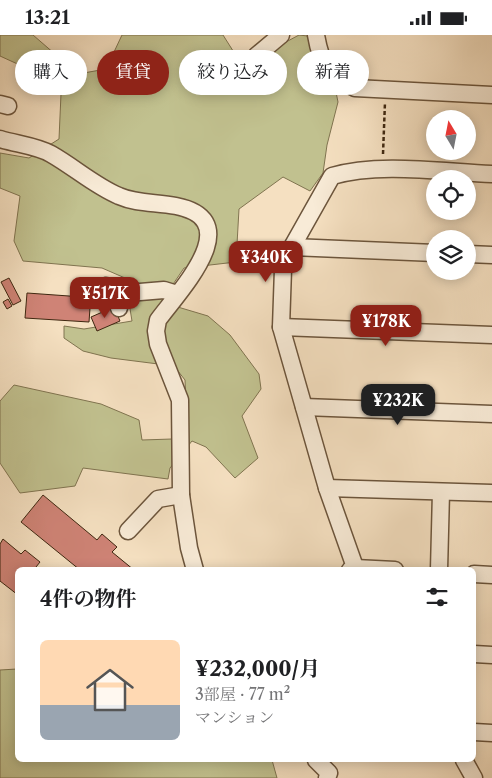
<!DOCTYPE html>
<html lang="ja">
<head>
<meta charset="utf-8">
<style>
	:root { --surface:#fff; --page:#f2f2f2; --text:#202124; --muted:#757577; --accent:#8f2418 }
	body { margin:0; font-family:"Libre Caslon Text","Noto Serif JP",serif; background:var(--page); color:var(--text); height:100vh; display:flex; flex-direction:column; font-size:19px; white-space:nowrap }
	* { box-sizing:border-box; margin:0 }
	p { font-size:16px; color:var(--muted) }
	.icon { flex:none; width:28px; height:28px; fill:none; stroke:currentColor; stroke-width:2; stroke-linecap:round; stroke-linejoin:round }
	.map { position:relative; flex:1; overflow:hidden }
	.drawer { position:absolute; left:15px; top:532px; width:461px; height:195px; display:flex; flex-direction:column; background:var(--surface); border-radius:8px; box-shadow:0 2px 12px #0003 }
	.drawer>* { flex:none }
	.banner { position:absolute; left:15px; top:15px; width:462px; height:45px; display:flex; gap:10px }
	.needle { width:32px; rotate:350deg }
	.controls { position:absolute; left:426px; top:75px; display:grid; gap:10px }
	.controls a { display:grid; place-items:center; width:50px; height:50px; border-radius:50%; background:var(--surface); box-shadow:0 2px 12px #0003; font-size:25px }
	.price { position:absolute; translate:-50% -42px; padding:0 11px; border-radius:10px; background:var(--accent); color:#fff; font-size:16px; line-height:32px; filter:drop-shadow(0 1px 2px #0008) }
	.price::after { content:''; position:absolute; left:50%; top:30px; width:15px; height:11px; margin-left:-8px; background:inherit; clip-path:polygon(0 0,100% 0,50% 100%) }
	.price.active { background:#222; color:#fff }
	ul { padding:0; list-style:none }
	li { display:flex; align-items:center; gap:15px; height:125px; padding:0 25px }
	li span { display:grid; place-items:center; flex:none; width:140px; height:100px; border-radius:8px; color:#555 }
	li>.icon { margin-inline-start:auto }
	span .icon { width:60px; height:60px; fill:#fffc; stroke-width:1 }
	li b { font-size:21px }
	h2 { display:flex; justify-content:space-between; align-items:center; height:60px; padding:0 25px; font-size:21px }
	.pill { padding:0 18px; border-radius:22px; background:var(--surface); box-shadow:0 2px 12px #0003; font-size:18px; line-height:45px }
	.pill.active { background:var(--accent); color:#fff }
	.status { display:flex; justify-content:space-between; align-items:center; height:35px; padding:0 25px; background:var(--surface); direction:ltr }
	.status svg { height:14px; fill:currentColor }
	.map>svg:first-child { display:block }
</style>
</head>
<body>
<div class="status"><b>13:21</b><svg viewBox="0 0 49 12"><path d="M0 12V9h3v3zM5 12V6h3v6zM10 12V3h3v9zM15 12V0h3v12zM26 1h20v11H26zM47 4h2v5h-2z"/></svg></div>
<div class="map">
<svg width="492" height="743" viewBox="0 0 492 743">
	<rect width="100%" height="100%" fill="#f5e0c1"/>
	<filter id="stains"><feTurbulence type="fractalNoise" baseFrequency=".004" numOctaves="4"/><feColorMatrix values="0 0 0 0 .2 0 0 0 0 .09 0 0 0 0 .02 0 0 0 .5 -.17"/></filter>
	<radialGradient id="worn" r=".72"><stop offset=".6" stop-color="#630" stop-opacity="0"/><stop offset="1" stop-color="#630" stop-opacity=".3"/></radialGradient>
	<g fill="#c1c18f" stroke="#807450">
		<polygon points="0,0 33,0 78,39 106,34 122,0 223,0 235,19 245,29 299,0 325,3 338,67 327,110 323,138 310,156 283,142 239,174 236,227 184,233 161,267 208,281 230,300 259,339 261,354 242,381 258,423 235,443 206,412 192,406 170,433 168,444 83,433 75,451 20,458 0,428 0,366 14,350 101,369 139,385 142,405 172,404 187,391 185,345 174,331 111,323 83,316 64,303 64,291 84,294 132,286 125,243 102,233 23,226 14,206 20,161 0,153 0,118 29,123 59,104 61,59 46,42 0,21"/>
		<polygon points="17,634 18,725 272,725 277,743 0,743 0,635"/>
	</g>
	<g fill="#cf8376" stroke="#3e2710">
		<polygon points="9,243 21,266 13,270 1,247"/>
		<polygon points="27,258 83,262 83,273 90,273 89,287 25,283"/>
		<polygon points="8,264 12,271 7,274 3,267"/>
		<polygon points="114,272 120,286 97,296 91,282"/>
		<polygon points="43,460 97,505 102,499 117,512 112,517 134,535 80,535 21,487"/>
		<polygon points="3,504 21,519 25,515 40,527 36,532 40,535 18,535 18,560 0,546 0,509"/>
	</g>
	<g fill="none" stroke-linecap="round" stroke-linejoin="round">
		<defs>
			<g id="minor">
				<path d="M316,0c5,29 12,41 39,53l137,7"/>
				<polyline points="256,21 281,0"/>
				<polyline points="0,69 8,71"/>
				<path d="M0,104c16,5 37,7 51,15 23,13 44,32 68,42 18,8 38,6 57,10 72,14 4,84 -18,114l-2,11 2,13 22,56 1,95 8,53 6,22"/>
				<polyline points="292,212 435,218"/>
				<polyline points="468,219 492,220"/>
				<polyline points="106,251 116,259 119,273"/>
				<polyline points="116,259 164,255 177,259"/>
				<polyline points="281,292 492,300"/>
				<polyline points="304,372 492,379"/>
				<polyline points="327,453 492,458"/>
				<polyline points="128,496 158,464 181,460"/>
				<polyline points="350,535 355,533 395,535"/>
				<path d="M356,535l-29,-82 -46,-161 2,-58 9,-22 40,-71c47,-14 111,-4 160,-2"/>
				<polyline points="439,535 441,457"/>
				<polyline points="474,539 492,540"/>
				<polyline points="474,619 492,620"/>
				<polyline points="474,697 492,698"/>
				<polyline points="316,725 329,738 327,743"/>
				<polyline points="464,725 474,743"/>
			</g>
		</defs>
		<use href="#minor" stroke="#6c553c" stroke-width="19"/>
		<polyline stroke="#3e2710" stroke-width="2.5" stroke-dasharray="4 2.5" stroke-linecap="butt" points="383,119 385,67"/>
		<use href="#minor" stroke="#f8ebd7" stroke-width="16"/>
	</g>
	<rect width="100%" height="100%" filter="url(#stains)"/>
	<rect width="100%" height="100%" fill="url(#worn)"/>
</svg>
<div class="controls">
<a><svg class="needle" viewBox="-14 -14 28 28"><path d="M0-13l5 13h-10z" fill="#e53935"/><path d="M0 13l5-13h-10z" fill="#757577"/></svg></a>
<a><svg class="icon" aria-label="locate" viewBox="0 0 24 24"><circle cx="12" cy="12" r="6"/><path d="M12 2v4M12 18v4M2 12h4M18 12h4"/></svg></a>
<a><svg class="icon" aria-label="layers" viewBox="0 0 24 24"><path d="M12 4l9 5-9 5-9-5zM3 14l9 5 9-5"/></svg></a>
</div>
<b class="price" style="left:266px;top:248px">¥340K</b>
<b class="price" style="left:105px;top:284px">¥517K</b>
<b class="price" style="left:386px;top:312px">¥178K</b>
<b class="price active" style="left:398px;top:391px">¥232K</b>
<div class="banner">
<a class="pill">購入</a>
<a class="pill active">賃貸</a>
<a class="pill">絞り込み</a>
<a class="pill">新着</a>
</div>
<section class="drawer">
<h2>4件の物件<svg class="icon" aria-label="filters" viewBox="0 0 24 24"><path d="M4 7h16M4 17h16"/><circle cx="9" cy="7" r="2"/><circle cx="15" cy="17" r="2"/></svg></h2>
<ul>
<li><span style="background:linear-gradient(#ffd9b3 65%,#9aa5b1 0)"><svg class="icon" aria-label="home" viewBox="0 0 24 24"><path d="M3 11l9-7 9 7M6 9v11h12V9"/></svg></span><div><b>¥232,000/月</b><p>3部屋 · 77 m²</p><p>マンション</p></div></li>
</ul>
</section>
</div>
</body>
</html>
